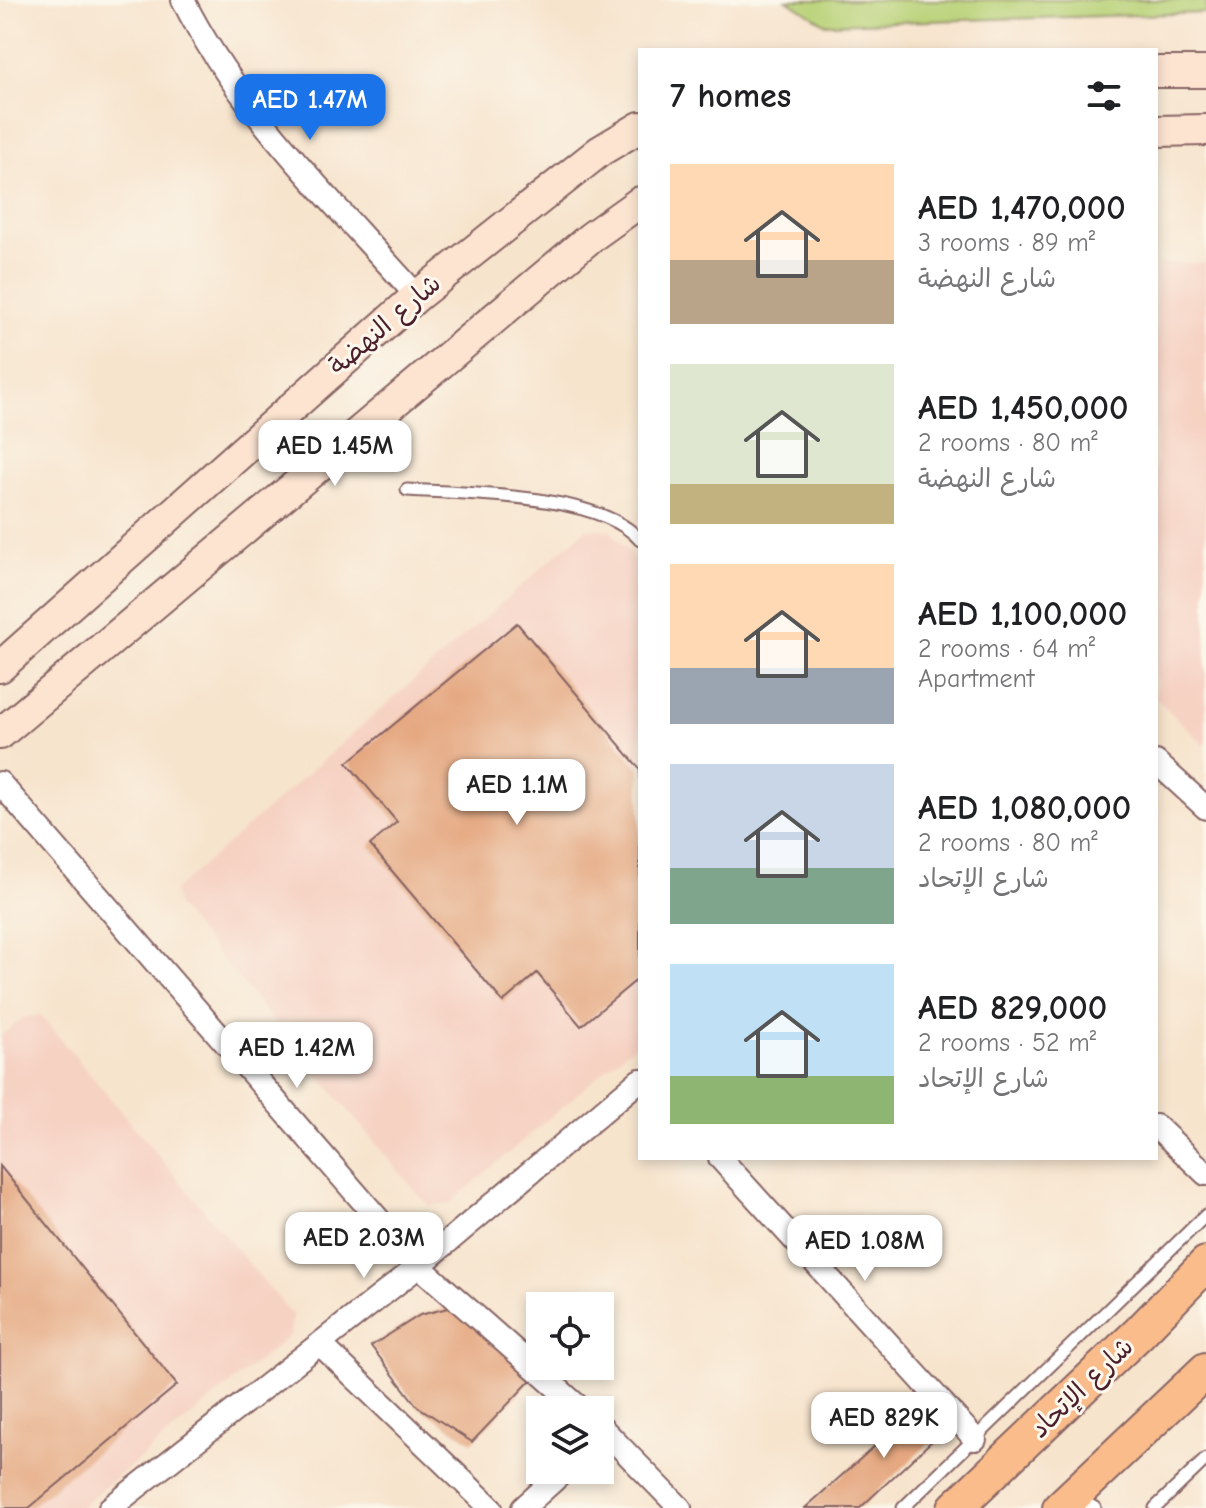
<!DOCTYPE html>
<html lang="en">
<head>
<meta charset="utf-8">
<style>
	:root { --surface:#fff; --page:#f2f2f2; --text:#202124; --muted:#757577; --accent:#1a73e8 }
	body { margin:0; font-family:"Comic Neue","Playpen Sans Arabic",sans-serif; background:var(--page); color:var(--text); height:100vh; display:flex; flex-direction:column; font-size:30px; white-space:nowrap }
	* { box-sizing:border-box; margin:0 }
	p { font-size:26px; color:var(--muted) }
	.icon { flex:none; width:44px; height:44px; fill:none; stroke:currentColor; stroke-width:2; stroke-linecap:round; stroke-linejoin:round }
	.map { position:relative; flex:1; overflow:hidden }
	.sheet { position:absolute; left:638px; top:48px; width:520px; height:1112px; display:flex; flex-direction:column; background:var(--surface); border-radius:0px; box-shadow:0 4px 12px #0003 }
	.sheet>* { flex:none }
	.tools { position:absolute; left:526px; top:1292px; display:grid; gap:16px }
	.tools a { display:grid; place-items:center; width:88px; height:88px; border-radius:0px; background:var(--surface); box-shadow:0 4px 12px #0003; font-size:40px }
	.price { position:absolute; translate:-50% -68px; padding:0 18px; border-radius:16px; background:#fff; color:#222; font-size:26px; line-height:52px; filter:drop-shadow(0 2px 4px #0008) }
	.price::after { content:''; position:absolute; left:50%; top:48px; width:24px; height:18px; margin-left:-12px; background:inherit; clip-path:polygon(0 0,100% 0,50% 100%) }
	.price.active { background:var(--accent); color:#fff }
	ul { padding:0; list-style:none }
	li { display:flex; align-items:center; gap:24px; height:200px; padding:0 32px }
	li span { display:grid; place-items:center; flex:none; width:224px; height:160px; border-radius:0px; color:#555 }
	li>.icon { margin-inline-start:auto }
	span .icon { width:96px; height:96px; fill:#fffc; stroke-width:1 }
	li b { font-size:34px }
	h2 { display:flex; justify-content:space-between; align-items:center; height:96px; padding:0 32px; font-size:34px }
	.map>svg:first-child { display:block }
</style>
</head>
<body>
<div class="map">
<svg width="1206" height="1508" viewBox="0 0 1206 1508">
	<rect width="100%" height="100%" fill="#fbf7ec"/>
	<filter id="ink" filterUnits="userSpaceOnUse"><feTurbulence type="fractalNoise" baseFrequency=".0125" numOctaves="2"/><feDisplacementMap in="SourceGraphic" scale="16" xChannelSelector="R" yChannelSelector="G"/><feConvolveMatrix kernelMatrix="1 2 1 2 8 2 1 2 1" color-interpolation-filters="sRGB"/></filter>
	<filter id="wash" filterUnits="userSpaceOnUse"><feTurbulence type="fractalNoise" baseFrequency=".006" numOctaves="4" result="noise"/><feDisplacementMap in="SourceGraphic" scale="32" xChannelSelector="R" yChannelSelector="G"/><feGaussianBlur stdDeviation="1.8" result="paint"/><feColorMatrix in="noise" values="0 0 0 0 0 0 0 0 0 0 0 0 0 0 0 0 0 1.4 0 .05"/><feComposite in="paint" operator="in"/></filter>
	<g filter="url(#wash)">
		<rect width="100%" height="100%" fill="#f7e4cd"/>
		<g fill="#f6d2c3">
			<polygon points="1206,263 1206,746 1156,698 1156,264"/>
			<polygon points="586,529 610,530 640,566 640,1040 449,1204 428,1206 177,906 174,891"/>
			<polygon points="40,1015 292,1315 290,1335 79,1508 0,1508 0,1037 23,1018"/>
		</g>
		<polygon fill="#b8d176" stroke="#817850" stroke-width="2" points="787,0 1206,0 1206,13 826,24"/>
		<g id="blocks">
			<g fill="#e5a881">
				<polygon points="517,623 640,769 640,977 581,1026 537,973 503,1002 370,845 397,822 347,763"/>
				<polygon points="0,1166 177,1385 29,1508 0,1508"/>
				<polygon points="460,1305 531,1380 472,1442 417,1406 371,1346 420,1315"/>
				<polygon points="928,1399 950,1424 860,1508 805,1508"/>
			</g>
		</g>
	</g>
	<g filter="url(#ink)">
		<use href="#blocks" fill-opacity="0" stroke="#876464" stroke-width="2"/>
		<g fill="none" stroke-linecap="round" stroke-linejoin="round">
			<defs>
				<g id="service">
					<path d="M407,490c59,4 194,3 233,50"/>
					<polyline points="1077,1498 1095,1508"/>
					<polyline points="903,1508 1206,1215"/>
					<polyline points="1155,1508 1206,1459"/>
				</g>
				<g id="minor">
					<path d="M183,0c54,109 153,205 234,296"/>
					<polyline points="1156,762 1206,808"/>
					<polyline points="0,783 419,1266 582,1410"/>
					<polyline points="1156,1126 1206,1174"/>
					<polyline points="720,1158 975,1439"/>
					<polyline points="320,1344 491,1508"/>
					<polyline points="600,1426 680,1508"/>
					<polyline points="110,1508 419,1266 640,1080"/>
					<polyline points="523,1508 565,1470"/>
				</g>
				<g id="secondary">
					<polyline points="1156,72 1206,72"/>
					<polyline points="1156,131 1206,130"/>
					<polyline points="0,667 417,296 600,151 640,127"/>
					<polyline points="0,734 591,237 640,202"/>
				</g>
				<g id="primary">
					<polyline points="955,1508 1139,1333 1206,1264"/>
					<polyline points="1060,1508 1206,1370"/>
				</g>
			</defs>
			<use href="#service" stroke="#876464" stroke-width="15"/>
			<use href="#minor" stroke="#876464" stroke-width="26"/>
			<use href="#secondary" stroke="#876464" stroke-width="34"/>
			<use href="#primary" stroke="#876464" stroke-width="38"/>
			<use href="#service" stroke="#fff" stroke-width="11"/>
			<use href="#minor" stroke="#fff" stroke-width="22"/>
			<use href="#secondary" stroke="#fde4d1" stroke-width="30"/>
			<use href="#primary" stroke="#fabc8b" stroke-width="34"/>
		</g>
	</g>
	<g text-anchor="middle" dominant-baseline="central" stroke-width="6" stroke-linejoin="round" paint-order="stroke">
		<g font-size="26" fill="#4a1f2b" stroke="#fbf7ec">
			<text transform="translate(385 325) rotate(-41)">شارع النهضة</text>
			<text transform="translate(1082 1388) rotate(-44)">شارع الإتحاد</text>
		</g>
	</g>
</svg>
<div class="tools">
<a><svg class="icon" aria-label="locate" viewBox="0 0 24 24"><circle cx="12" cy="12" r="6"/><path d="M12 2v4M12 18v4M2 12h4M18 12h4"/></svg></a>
<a><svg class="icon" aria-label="layers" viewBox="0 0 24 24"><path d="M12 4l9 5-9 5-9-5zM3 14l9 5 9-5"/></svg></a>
</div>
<b class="price active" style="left:310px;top:142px">AED 1.47M</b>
<b class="price" style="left:335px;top:488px">AED 1.45M</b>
<b class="price" style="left:517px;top:827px">AED 1.1M</b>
<b class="price" style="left:297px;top:1090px">AED 1.42M</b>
<b class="price" style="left:364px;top:1280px">AED 2.03M</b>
<b class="price" style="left:865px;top:1283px">AED 1.08M</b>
<b class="price" style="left:884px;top:1460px">AED 829K</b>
<section class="sheet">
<h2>7 homes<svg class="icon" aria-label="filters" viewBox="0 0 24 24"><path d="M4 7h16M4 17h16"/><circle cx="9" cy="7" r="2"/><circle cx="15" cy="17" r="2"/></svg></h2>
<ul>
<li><span style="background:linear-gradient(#ffd9b3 60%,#b9a48a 0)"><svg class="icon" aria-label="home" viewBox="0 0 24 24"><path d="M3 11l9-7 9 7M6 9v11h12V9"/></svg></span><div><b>AED 1,470,000</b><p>3 rooms · 89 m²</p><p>شارع النهضة</p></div></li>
<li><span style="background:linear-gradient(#dfe7d0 75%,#c2b280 0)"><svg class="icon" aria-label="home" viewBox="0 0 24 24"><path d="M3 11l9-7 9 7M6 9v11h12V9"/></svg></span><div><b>AED 1,450,000</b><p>2 rooms · 80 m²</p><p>شارع النهضة</p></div></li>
<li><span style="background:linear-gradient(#ffd9b3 65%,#9aa5b1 0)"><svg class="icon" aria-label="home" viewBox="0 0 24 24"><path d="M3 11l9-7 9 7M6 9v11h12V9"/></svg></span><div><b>AED 1,100,000</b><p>2 rooms · 64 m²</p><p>Apartment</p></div></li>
<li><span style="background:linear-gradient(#c9d6e8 65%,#7fa58c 0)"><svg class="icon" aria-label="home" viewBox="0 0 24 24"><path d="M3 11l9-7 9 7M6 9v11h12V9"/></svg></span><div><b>AED 1,080,000</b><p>2 rooms · 80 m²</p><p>شارع الإتحاد</p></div></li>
<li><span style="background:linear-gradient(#bfe0f5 70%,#8fb573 0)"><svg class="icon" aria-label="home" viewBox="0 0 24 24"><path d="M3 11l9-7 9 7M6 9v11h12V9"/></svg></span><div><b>AED 829,000</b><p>2 rooms · 52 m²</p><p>شارع الإتحاد</p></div></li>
</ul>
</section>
</div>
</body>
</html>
